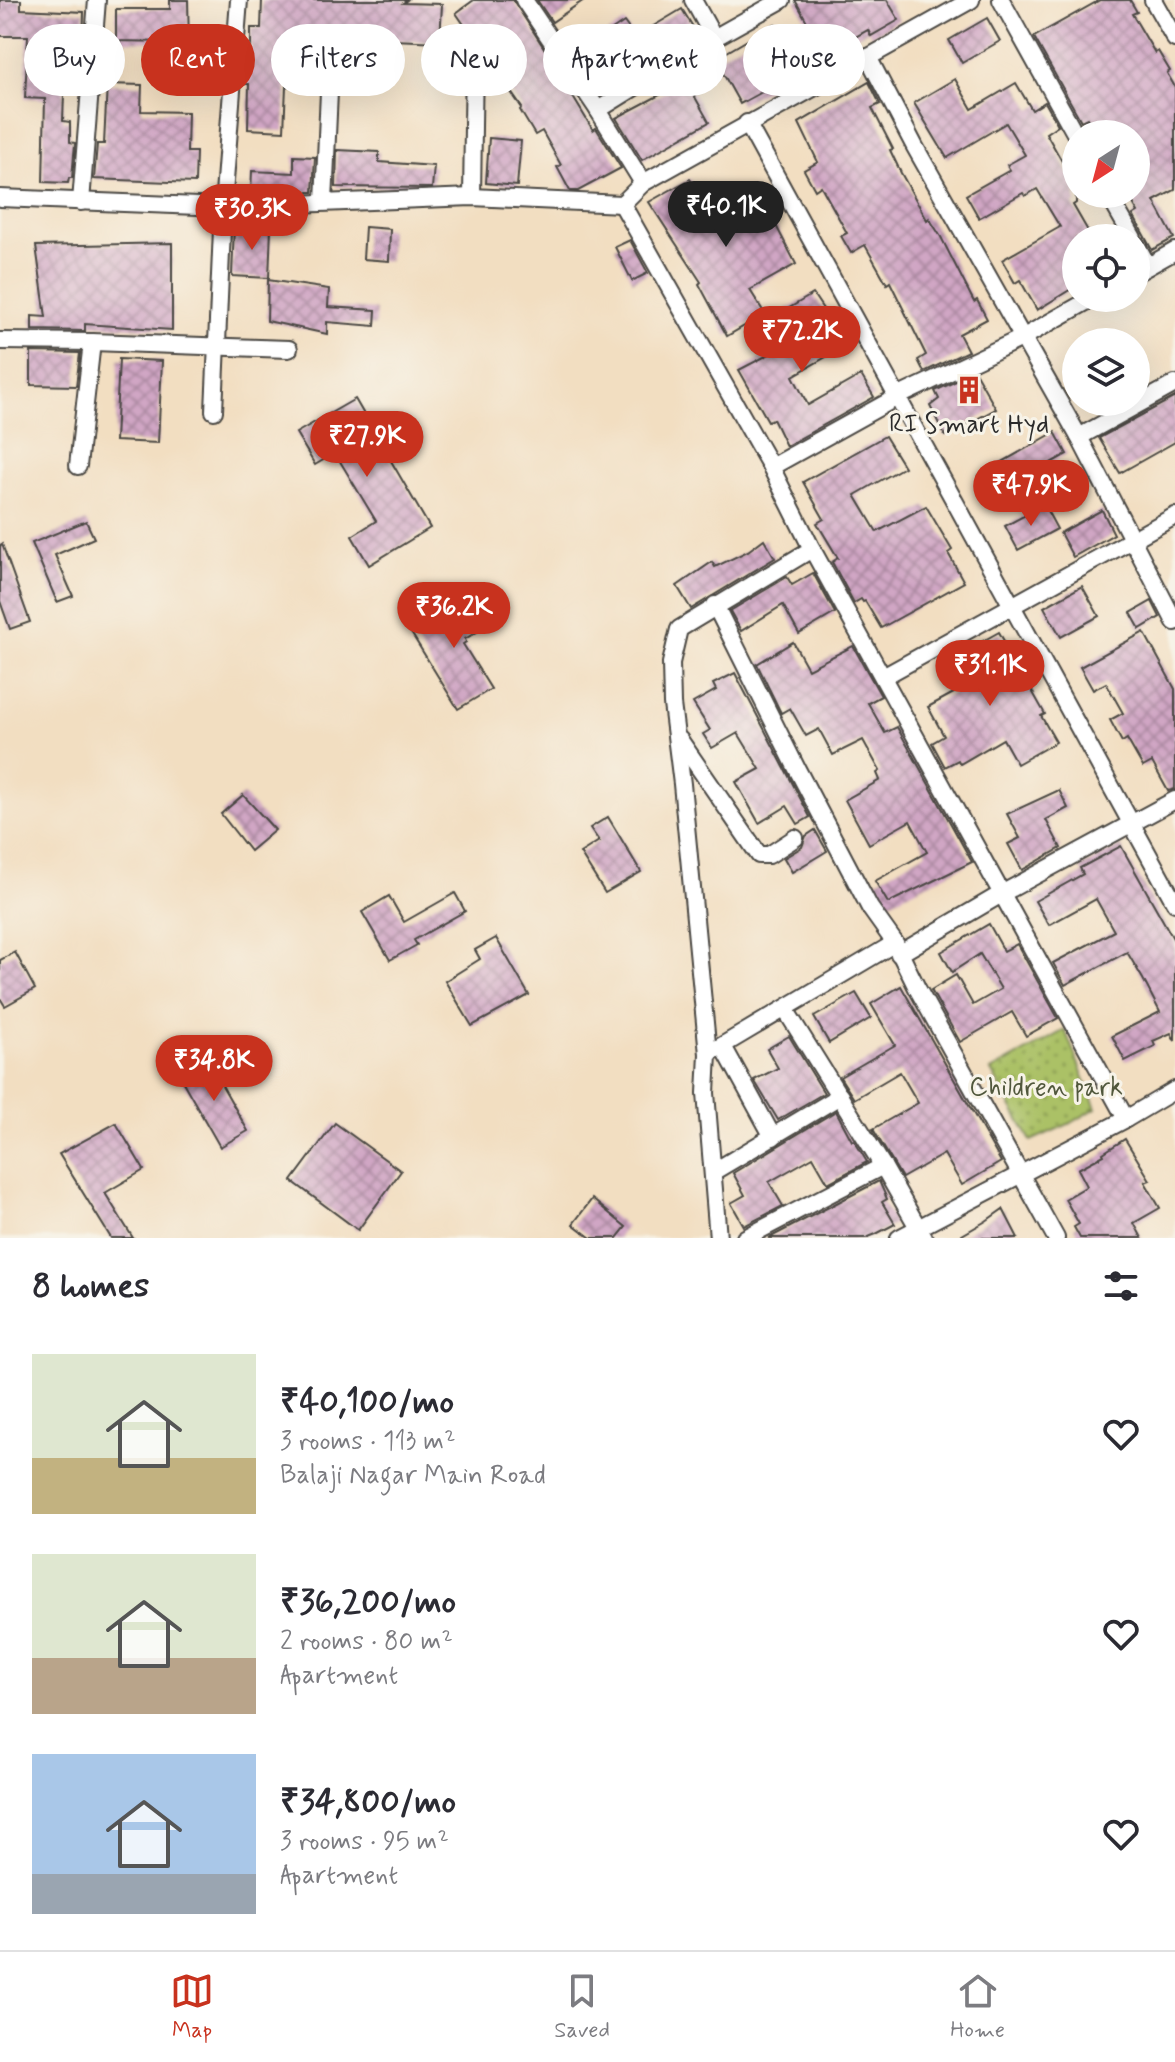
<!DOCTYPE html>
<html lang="en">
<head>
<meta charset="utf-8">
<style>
	:root { --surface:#fff; --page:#f2f2f3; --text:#2b2b33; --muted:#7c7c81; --line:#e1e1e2; --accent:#c8321e }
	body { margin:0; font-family:Mynerve,sans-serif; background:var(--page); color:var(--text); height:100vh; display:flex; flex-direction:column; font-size:30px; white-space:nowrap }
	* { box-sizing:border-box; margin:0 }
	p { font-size:26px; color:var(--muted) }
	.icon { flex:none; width:44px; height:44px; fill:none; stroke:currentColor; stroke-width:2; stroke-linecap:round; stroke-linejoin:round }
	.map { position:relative; height:1238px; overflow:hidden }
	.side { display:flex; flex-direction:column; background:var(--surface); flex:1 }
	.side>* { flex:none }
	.banner { position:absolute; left:24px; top:24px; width:1128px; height:72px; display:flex; gap:16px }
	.needle { width:52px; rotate:216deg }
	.buttons { position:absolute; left:1062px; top:120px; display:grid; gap:16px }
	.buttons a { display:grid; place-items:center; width:88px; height:88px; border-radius:50%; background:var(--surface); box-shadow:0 8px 32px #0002; font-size:40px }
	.price { position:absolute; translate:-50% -68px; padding:0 18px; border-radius:28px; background:var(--accent); color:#fff; font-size:26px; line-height:52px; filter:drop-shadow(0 2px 4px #0008) }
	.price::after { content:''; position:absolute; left:50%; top:48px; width:24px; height:18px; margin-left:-12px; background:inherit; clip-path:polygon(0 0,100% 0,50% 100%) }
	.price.on { background:#222; color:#fff }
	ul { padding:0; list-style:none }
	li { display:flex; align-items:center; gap:24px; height:200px; padding:0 32px }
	li span { display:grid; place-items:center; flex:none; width:224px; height:160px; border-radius:0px; color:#555 }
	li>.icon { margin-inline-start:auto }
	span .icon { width:96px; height:96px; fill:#fffc; stroke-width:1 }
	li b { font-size:34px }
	h2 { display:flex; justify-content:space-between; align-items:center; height:96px; padding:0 32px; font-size:34px }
	.pill { padding:0 28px; border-radius:36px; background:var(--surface); box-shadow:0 8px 32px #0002; font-size:28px; line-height:72px }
	.pill.on { background:var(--accent); color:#fff }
	.tab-bar { display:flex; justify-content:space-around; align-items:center; height:112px; border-top:2px solid var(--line); background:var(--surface); font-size:22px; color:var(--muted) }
	.tab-bar a { display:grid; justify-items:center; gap:4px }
	.tab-bar .on { color:var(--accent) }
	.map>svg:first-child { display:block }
</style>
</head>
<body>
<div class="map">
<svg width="1175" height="1238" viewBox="0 0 1175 1238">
	<defs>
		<pattern id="park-dots" width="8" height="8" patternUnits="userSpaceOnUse" patternTransform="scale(2)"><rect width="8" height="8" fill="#abc166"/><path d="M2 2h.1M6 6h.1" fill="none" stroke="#8b9d54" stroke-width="1.8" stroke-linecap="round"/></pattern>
		<pattern id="building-cross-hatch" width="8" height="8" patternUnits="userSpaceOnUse" patternTransform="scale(2)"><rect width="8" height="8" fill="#d0a6c4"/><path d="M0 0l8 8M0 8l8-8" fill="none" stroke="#a9879f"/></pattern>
	</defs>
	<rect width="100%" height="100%" fill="#f7f3e8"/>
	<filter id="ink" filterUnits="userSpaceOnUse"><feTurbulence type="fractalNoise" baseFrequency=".0125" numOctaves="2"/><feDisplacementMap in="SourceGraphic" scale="16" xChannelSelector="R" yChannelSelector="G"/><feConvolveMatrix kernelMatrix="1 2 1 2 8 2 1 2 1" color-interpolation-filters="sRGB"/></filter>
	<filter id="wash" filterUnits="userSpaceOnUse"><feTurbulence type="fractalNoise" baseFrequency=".006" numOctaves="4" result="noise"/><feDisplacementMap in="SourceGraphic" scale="32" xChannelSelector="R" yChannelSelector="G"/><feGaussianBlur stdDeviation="1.8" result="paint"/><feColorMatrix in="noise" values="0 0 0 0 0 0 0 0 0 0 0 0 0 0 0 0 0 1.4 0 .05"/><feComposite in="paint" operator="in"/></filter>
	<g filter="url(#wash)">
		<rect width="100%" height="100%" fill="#f2dec1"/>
		<polygon fill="url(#park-dots)" stroke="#6b7648" stroke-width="2" points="1065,1030 1096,1108 1073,1122 1031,1141 991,1071"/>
		<g id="blocks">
			<g fill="url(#building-cross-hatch)">
				<polygon points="0,0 21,0 21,9 84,12 83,41 66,40 63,121 70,122 70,142 75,143 72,178 69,178 68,183 43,182 45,99 25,98 28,36 0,36"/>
				<polygon points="170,0 188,0 189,44 208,45 208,61 172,61 172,42 116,41 116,9 170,9"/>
				<polygon points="262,0 407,0 403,3 442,4 440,42 321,37 319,87 286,86 284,131 248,129 249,84 244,84 246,48 251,48 251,28 261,28"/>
				<polygon points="474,0 513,0 575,96 573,97 593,130 596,128 621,168 578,191 570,191 557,167 561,165 542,131 535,135 520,110 522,108 456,13"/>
				<polygon points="537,0 584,0 552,22"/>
				<polygon points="795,0 887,0 899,20 871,36 868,30 825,54"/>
				<polygon points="1100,0 1130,0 1137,12 1132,14 1155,53 1158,51 1170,71 1167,73 1175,87 1175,190 1154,201 1174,238 1152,250 1133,215 1138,212 1128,194 1136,194 1136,134 1096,134 1087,118 1081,121 1034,37"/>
				<polygon points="682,9 698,35 670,53 661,38 594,84 575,55 624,22 635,37"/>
				<polygon points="987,18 1000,41 962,63 949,40"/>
				<polygon points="775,24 803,75 775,90 773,86 740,104 715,59"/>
				<polygon points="955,79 972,109 1016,83 1032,110 1045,102 1058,125 1046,133 1076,186 1076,203 1073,205 1092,238 1076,238 1076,286 1037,310 1020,280 1015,283 1002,260 1060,227 1037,189 1025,196 1023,193 979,218 966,195 1010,170 1007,165 1025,155 1006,123 947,158 914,103"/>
				<polygon points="686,81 709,122 642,160 616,118"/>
				<polygon points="869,82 880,104 872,108 893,149 890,150 901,173 927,220 929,218 941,237 974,302 977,300 987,319 959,334 968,351 924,372 918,360 926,355 890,282 887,284 865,245 851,253 841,236 847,233 821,186 815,190 804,170 818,162 799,123"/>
				<polygon points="107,84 142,85 141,111 188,112 187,152 196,152 195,183 94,179 97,144 104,144"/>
				<polygon points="489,138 521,141 517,186 486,183"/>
				<polygon points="337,150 379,152 379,162 434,166 432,188 336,187"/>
				<polygon points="294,156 315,157 313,192 251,192 252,171 294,173"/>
				<polygon points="690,179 710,212 751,188 765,214 769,212 796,264 750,290 765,314 727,336 699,284 701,282 649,202"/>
				<polygon points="234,227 271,228 269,278 232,276"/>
				<polygon points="365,227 390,229 389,261 363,259"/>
				<polygon points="630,240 648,273 632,281 615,247"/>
				<polygon points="172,243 172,330 85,324 85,331 32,330 32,316 46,317 36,246"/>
				<polygon points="268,280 329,289 328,307 376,310 375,326 327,322 327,334 267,321"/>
				<polygon points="813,294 847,345 793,376 808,405 861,375 874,397 786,446 773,419 768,421 739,370 789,344 774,317"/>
				<polygon points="31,352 80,353 76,386 31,385"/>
				<polygon points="119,359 162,361 158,443 115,441"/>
				<polygon points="975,372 996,409 945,436 930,406 939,399 935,391"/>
				<polygon points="1175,397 1175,442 1120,473 1099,438"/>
				<polygon points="355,399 430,528 369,565 352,536 376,521 335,453 315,465 296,433"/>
				<polygon points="1055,432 1067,454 989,497 978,476"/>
				<polygon points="885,436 904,467 855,495 877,532 926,506 952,550 948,553 964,582 881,628 865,601 863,602 861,599 854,603 832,562 838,558 817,523 824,519 803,482"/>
				<polygon points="1044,505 1057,529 1018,550 1005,526"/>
				<polygon points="1102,510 1114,534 1073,557 1060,533"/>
				<polygon points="86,521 94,538 55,555 73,596 57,602 32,543"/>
				<polygon points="764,539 775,558 691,609 677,586 712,562 715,567 748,551"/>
				<polygon points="2,544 30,622 10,629 0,601 0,545"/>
				<polygon points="813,573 835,613 799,634 783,605 741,631 730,611 787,577 792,585"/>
				<polygon points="1082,586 1099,616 1061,637 1044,607"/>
				<polygon points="471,595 489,625 465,639 466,642 463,644 491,689 458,709 410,631"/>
				<polygon points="1152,601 1160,617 1140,629 1131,613"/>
				<polygon points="999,632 1045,714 1041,716 1056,742 1017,764 1003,739 960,764 958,760 945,767 932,743 944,736 928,707 972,683 956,656"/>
				<polygon points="1144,632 1175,689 1175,789 1168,791 1152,762 1143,767 1127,739 1122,742 1110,720 1123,713 1106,683 1093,690 1080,667"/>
				<polygon points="793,642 808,669 853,646 881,696 868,703 885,733 897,727 972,862 888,903 875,881 927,852 910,821 869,844 845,800 880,780 877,773 880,771 863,740 833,755 819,729 806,736 790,708 781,713 757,664"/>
				<polygon points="735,673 810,817 798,824 787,806 759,823 736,782 760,769 738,733 712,748 703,734 710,730 693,703 716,690 713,684"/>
				<polygon points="1059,790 1068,808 1046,820 1061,848 1022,870 1008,844 1020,838 1007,814"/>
				<polygon points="243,795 275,830 250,851 221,814"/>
				<polygon points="608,817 641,872 605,893 580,853 599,841 590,828"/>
				<polygon points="815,830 827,851 792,872 784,858 802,847 806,836"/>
				<polygon points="1121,846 1175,942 1175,1041 1171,1033 1153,1041 1155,1046 1125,1061 1112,1036 1160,1012 1143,979 1127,952 1065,985 1053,963 1114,931 1096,899 1049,925 1035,901 1083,874 1080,868"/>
				<polygon points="455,893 465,911 414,940 417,945 390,960 362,912 389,896 404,922"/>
				<polygon points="989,924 1004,951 1017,944 1058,1018 1026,1036 1012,1012 960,1042 931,990 956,975 973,1005 1001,989 980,954 952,972 941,952"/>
				<polygon points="496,938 529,995 472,1026 445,981 480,959 475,950"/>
				<polygon points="15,952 35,989 5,1006 0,998 0,960"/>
				<polygon points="901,986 1001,1162 962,1185 944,1154 902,1178 873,1129 918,1103 900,1072 854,1099 840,1077 895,1045 871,1004"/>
				<polygon points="856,993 871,1018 829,1043 814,1017"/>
				<polygon points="789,1036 824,1093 778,1120 754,1080 778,1068 767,1049"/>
				<polygon points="207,1059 248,1131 220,1147 179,1075"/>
				<polygon points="836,1111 852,1141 854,1140 867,1162 828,1183 813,1157 769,1182 783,1206 744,1226 731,1203 745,1195 733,1173"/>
				<polygon points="116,1123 144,1170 105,1193 133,1238 111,1238 59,1154"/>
				<polygon points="335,1123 401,1171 358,1230 292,1181"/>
				<polygon points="1125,1139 1150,1180 1145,1182 1160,1208 1134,1223 1142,1238 1080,1238 1074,1227 1079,1224 1065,1199 1087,1186 1078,1169 1104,1155 1103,1153"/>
				<polygon points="879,1181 887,1199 882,1202 895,1224 876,1234 866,1238 769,1238"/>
				<polygon points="592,1199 626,1227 617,1238 591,1238 573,1224"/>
				<polygon points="1003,1209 1018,1238 957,1238 986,1221"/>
			</g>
		</g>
	</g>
	<g filter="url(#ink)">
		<use href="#blocks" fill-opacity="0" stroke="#494642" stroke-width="2"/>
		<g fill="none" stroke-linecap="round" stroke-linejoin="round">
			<defs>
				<g id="minor">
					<polyline points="524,0 598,110 643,183"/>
					<polyline points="693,0 714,38"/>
					<polyline points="1001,0 1076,135"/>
					<polyline points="1153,0 1175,39"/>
					<polyline points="868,57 915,147 1079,437 1175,622"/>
					<polyline points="598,110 714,38 782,0"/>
					<polyline points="747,123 1175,903"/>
					<polyline points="1108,194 1133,238"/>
					<polyline points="472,197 474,56"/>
					<polyline points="0,198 223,207 472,197 622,204 643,183 971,0"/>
					<polyline points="81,202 97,0"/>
					<polyline points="324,202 329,92"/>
					<polyline points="622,204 771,467 812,549 679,629 671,663 672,704 682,784 708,1054 706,1093 718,1238"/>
					<polyline points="1136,244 1148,266"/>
					<polyline points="1136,273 1175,251"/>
					<polyline points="0,341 92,342 289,349"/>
					<polyline points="214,411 223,207 239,0"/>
					<polyline points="1079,437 1175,384"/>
					<polyline points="78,466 92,342"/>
					<polyline points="771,467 899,396 1022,338 1093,298"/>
					<polyline points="812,549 1126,1119"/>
					<polyline points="715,605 797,769 870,908 895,943 917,988 1056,1238"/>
					<polyline points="883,677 1175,516"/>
					<polyline points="679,739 759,855 769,855 795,838"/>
					<polyline points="899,954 1003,893 1175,800"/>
					<polyline points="785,1009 883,1166 924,1238"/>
					<polyline points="723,1046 773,1137"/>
					<polyline points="708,1054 895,943"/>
					<polyline points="713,1172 840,1096"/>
					<polyline points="745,1238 883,1166"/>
					<polyline points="899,1238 1126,1119 1175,1090"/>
				</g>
			</defs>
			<use href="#minor" stroke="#494642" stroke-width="20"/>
			<use href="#minor" stroke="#fff" stroke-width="16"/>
		</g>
	</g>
	<defs>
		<symbol id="building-bare" viewBox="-9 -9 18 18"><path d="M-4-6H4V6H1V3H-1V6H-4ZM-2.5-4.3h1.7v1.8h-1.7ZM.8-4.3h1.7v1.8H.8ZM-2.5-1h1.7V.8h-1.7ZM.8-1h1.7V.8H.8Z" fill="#c8321e" stroke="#f7f3e8" stroke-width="2.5" paint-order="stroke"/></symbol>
	</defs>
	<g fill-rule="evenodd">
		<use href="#building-bare" x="949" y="370" width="40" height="40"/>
	</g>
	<g text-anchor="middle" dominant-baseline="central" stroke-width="6" stroke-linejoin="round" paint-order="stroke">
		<g font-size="26" fill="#2b2b2b" stroke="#f7f3e8">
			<text x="969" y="425">RI Smart Hyd</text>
		</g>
		<g font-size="26" fill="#51583d" stroke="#f7f3e8">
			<text x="1046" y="1088">Children park</text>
		</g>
	</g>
</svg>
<div class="buttons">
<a><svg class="needle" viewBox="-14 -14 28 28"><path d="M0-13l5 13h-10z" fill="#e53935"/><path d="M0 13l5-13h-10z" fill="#7c7c81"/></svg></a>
<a><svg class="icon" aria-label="locate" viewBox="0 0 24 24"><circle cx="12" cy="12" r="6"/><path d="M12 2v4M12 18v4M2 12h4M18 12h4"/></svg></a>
<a><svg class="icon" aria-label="layers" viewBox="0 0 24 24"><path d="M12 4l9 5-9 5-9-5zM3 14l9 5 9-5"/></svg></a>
</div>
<b class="price on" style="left:726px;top:249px">₹40.1K</b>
<b class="price" style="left:252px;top:252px">₹30.3K</b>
<b class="price" style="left:802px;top:374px">₹72.2K</b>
<b class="price" style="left:367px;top:479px">₹27.9K</b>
<b class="price" style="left:1031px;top:528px">₹47.9K</b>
<b class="price" style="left:454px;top:650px">₹36.2K</b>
<b class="price" style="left:990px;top:708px">₹31.1K</b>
<b class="price" style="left:214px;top:1103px">₹34.8K</b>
<div class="banner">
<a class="pill">Buy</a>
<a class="pill on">Rent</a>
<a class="pill">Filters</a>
<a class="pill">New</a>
<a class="pill">Apartment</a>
<a class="pill">House</a>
</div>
</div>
<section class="side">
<h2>8 homes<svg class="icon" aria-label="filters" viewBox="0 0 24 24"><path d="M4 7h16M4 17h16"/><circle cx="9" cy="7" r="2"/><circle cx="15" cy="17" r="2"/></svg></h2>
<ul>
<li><span style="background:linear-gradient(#dfe7d0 65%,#c2b280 0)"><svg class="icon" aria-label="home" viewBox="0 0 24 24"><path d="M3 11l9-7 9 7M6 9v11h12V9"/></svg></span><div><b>₹40,100/mo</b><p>3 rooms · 113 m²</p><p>Balaji Nagar Main Road</p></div><svg class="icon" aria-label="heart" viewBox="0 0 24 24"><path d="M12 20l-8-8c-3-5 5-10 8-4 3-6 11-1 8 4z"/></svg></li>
<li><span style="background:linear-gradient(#dfe7d0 65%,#b9a48a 0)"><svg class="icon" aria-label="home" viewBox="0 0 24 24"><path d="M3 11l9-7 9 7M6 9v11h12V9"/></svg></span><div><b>₹36,200/mo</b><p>2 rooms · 80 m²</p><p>Apartment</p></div><svg class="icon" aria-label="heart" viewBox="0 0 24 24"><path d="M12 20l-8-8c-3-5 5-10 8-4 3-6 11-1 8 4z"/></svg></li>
<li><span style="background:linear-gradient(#a9c7e8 75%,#9aa5b1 0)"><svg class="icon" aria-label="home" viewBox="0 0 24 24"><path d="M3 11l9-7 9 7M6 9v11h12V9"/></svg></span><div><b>₹34,800/mo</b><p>3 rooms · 95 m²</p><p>Apartment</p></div><svg class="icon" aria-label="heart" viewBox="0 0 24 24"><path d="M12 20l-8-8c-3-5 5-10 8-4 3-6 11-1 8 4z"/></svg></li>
</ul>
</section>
<nav class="tab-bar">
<a class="on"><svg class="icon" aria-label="map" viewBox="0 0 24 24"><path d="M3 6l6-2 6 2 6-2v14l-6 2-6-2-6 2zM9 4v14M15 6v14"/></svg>Map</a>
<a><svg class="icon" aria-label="saved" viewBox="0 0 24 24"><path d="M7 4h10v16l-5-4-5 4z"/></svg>Saved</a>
<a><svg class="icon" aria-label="home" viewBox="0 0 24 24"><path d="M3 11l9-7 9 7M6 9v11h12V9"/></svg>Home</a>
</nav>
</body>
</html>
